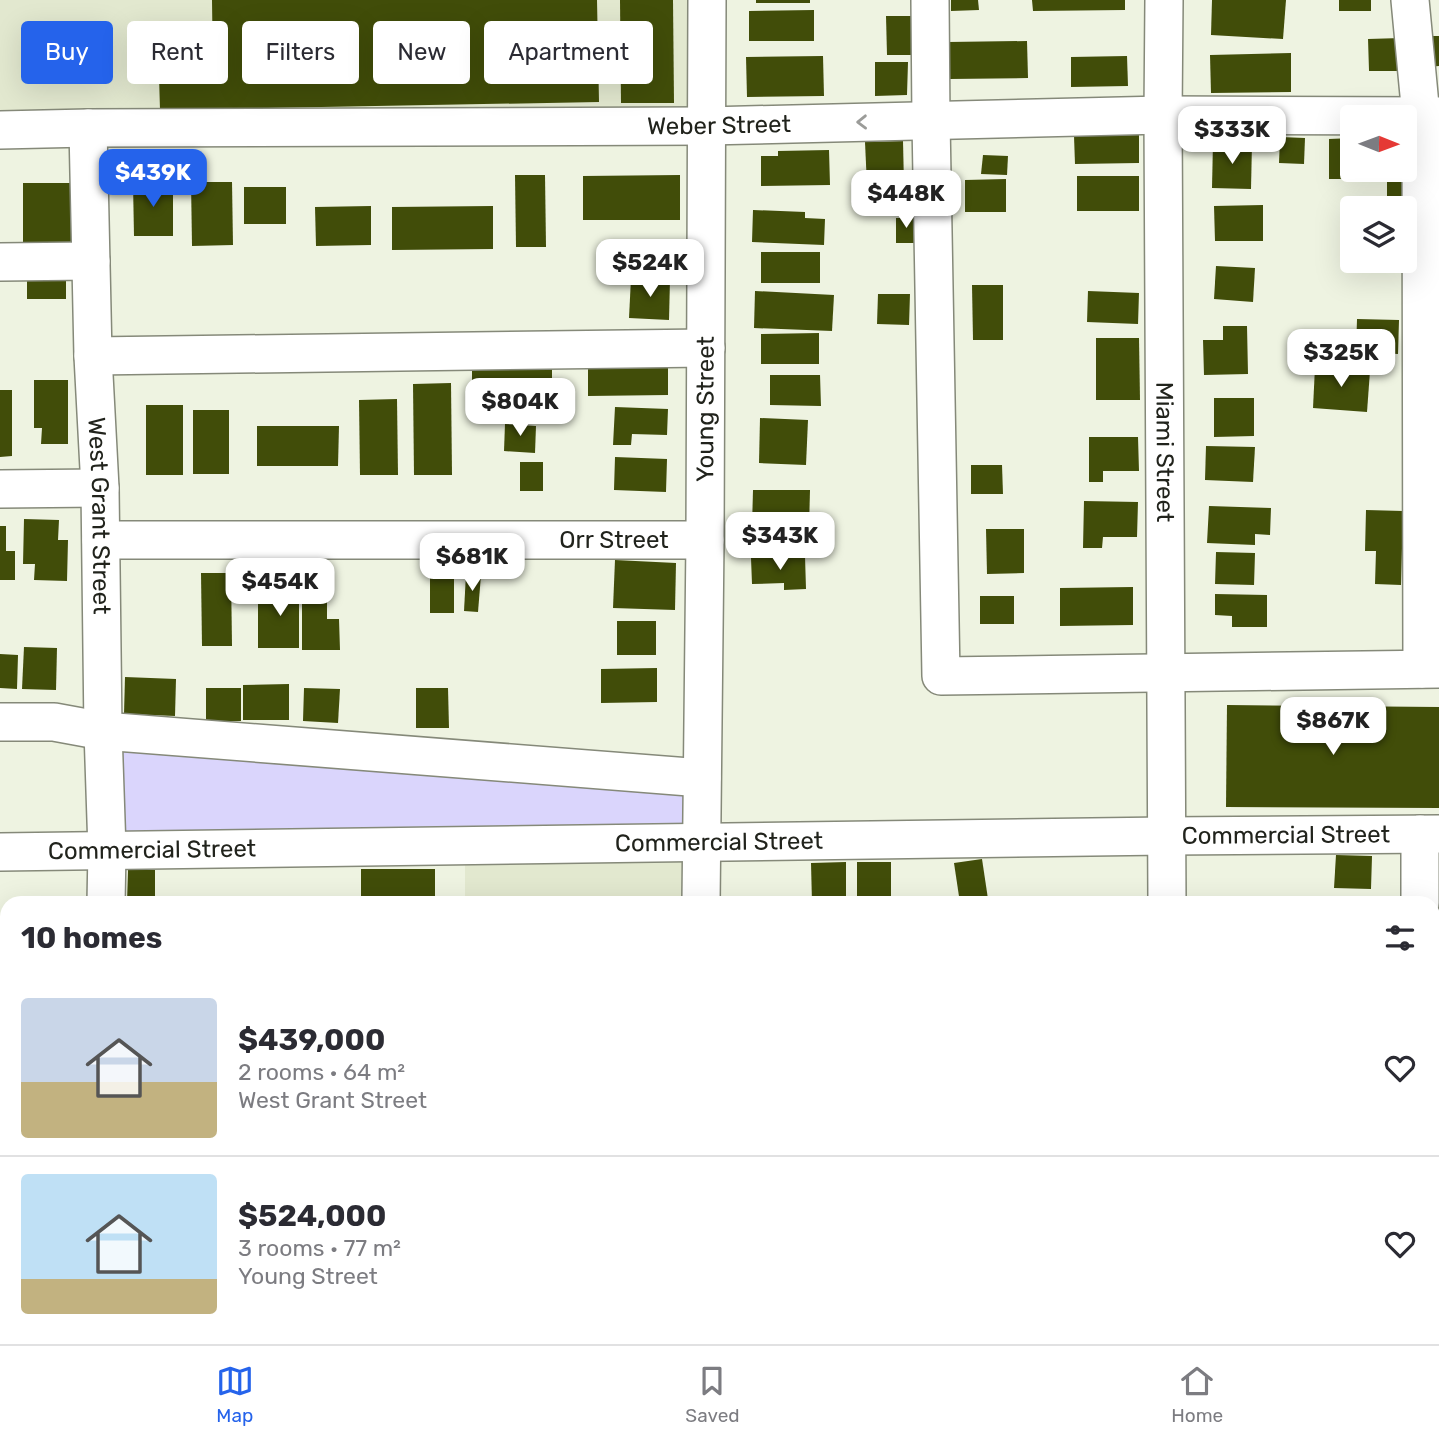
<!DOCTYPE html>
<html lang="en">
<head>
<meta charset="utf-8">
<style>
	:root { --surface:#fff; --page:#f7f7f7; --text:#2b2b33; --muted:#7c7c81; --line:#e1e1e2; --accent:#2563eb }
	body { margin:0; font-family:Rubik,sans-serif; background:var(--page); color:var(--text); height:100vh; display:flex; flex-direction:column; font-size:26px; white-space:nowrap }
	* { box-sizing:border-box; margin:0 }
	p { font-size:23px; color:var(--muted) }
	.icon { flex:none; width:38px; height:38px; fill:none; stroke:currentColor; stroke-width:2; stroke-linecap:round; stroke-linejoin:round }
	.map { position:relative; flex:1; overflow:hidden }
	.drawer { position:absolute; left:0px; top:896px; width:1440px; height:448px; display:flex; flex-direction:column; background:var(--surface); border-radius:21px 21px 0 0; box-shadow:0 7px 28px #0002 }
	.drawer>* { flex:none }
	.top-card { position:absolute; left:21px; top:21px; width:700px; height:63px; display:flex; gap:14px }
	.needle { width:46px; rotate:91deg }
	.buttons { position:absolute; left:1340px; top:105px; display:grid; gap:14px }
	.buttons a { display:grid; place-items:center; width:77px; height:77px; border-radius:7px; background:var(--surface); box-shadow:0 7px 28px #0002; font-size:35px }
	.price { position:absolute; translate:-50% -60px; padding:0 16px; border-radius:14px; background:#fff; color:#222; font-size:23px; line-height:46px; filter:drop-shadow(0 2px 4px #0008) }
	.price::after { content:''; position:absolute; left:50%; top:42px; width:21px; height:16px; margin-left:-10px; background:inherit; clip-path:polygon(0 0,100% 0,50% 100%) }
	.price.active { background:var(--accent); color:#fff }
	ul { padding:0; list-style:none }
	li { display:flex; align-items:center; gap:21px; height:175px; padding:0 21px }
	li+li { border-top:2px solid var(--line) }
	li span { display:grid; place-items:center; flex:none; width:196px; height:140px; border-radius:7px; color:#555 }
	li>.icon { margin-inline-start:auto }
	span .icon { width:84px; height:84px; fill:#fffc; stroke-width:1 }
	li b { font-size:30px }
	h2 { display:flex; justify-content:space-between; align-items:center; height:84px; padding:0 21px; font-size:30px }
	.pill { padding:0 24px; border-radius:7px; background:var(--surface); box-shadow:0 7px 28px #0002; font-size:24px; line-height:63px }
	.pill.active { background:var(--accent); color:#fff }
	.tab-bar { display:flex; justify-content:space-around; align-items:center; height:98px; border-top:2px solid var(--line); background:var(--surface); font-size:19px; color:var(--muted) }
	.tab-bar a { display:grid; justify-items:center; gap:4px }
	.tab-bar .active { color:var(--accent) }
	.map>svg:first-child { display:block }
</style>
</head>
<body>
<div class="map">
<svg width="1439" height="1344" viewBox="0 0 1439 1344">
	<rect width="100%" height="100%" fill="#eef3e1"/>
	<g fill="#e2e8cf">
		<polygon points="0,0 707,0 707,126 0,130"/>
		<polygon points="1439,834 1439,1071 1433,1072 1433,903"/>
		<polygon points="701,842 701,903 465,903 465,845"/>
		<polygon points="1170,1337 1246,1337 1439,1342 1439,1344 1170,1344"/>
	</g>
	<polygon fill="#dad5fc" points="103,731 702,778 701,842 107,850"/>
	<g fill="#414d09">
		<polygon points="212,0 597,0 599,102 160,110 159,76 213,75"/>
		<polygon points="620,0 673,0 674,103 621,103"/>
		<rect x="756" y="0" width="54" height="3"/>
		<polygon points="951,0 978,0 979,10 951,11"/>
		<polygon points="1032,0 1125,0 1125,10 1033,11"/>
		<polygon points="1212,0 1286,0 1283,39 1211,35"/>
		<rect x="1339" y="0" width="32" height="11"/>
		<polygon points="814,10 814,41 749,41 749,11"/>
		<polygon points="886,16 913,16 912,55 887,55"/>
		<polygon points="1428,36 1439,36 1439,66 1428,67"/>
		<polygon points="1401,38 1401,71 1369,71 1368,39"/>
		<polygon points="1027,41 1028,78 949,79 948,42"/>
		<polygon points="1291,53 1291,92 1211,93 1210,55"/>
		<polygon points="823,56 824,96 747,97 746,57"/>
		<polygon points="1127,56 1128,86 1071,87 1071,57"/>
		<polygon points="875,62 908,62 907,95 875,96"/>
		<polygon points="1139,135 1139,163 1075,164 1074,136"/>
		<polygon points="1280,137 1305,138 1304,164 1279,163"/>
		<polygon points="1353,138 1353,170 1364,170 1364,179 1329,179 1329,139"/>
		<polygon points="903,141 904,185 867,186 865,142"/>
		<polygon points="1213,142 1252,143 1251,189 1212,188"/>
		<polygon points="829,150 830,185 761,186 761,156 778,156 778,151"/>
		<polygon points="983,155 1008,156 1007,175 981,174"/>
		<rect x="1387" y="170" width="18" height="38"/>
		<polygon points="515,175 545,175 546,247 516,247"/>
		<polygon points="680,175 680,220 583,220 583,176"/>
		<rect x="1077" y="176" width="62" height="35"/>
		<polygon points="1006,179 1006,212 965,212 965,180"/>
		<polygon points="173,182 173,236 134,236 133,183"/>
		<polygon points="191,182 232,182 233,245 192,246"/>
		<rect x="23" y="183" width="54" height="69"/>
		<rect x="244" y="187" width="42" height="37"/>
		<polygon points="1263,205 1263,241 1215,241 1214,206"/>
		<polygon points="371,206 371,245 316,246 315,207"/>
		<polygon points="493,206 493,249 392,250 392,207"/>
		<polygon points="753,210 805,212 805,218 825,219 824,245 752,242"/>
		<rect x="896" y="218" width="20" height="25"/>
		<rect x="761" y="252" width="59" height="31"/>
		<polygon points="1216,266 1255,268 1253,302 1214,299"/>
		<rect x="27" y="268" width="39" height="31"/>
		<polygon points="631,278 670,279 669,320 629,318"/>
		<polygon points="972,285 1003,285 1003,340 973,340"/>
		<polygon points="755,291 834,295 832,331 754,328"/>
		<polygon points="1088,291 1139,293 1138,324 1087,322"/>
		<polygon points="878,294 910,294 909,325 877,324"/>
		<polygon points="1357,319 1399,320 1398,354 1356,352"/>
		<polygon points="1223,326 1247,326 1248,374 1204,375 1203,340 1223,340"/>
		<polygon points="819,333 819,364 761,364 761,334"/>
		<polygon points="1096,338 1139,338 1140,400 1096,400"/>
		<polygon points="668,354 668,395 588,396 588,355"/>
		<rect x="472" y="356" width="80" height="50"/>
		<polygon points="1315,367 1370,371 1367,412 1313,408"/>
		<polygon points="770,375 820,375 821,406 770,405"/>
		<polygon points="34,380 68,380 68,444 41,444 42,428 34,428"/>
		<polygon points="451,383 452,475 414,475 413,384"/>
		<polygon points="0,390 12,390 12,456 0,457"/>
		<polygon points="1214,398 1254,398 1254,436 1214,437"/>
		<polygon points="397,399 398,475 360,475 359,400"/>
		<rect x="146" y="405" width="37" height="70"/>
		<polygon points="615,407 668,409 667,435 632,434 631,445 613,445"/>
		<rect x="193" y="410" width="36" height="64"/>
		<polygon points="760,418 808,420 806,465 759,463"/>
		<polygon points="505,424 536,426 535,453 504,451"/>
		<polygon points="257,426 339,426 338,466 257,466"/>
		<polygon points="1089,437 1138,437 1139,471 1103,471 1103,482 1089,482"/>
		<polygon points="1206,446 1255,447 1253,482 1205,480"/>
		<polygon points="615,457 667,459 666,492 614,490"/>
		<rect x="520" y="462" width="23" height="29"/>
		<polygon points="971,465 1002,465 1003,494 971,494"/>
		<polygon points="753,490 810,490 809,528 752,527"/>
		<polygon points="1084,501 1138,502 1137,537 1103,537 1102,548 1083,548"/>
		<polygon points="1209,506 1271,508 1270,535 1255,534 1255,545 1207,543"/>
		<polygon points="1366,510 1403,511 1401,585 1375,584 1376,551 1365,551"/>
		<polygon points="24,519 59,520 58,540 68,540 67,581 34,580 35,564 23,564"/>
		<polygon points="0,526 6,526 6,551 15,551 15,580 0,580"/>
		<polygon points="986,529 1024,529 1024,573 987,574"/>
		<polygon points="1216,552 1255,553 1254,585 1215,584"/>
		<polygon points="805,556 806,589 784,590 784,583 752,584 751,558"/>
		<polygon points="615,560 676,563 675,610 613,608"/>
		<polygon points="201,573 231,573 232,646 202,646"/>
		<rect x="430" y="574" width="24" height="39"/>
		<polygon points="466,574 481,575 478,612 464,611"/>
		<polygon points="285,576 299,576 299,648 258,648 258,597 285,597"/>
		<polygon points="302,576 327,576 327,619 339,619 340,650 302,650"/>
		<polygon points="1133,587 1133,625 1060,626 1060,588"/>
		<polygon points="1215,594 1267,595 1267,627 1232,627 1232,616 1215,615"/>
		<rect x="980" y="596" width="34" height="28"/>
		<rect x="617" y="621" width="39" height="34"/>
		<polygon points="24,647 57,648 56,690 22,689"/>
		<polygon points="0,654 18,655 17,689 0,688"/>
		<polygon points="657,668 657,702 601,703 601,669"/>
		<polygon points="125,677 176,679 175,716 124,714"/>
		<polygon points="289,684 289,720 243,720 243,685"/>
		<polygon points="206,688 241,688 241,721 206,722"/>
		<polygon points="304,688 340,689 338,723 303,721"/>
		<polygon points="416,688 448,688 449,728 416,728"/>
		<polygon points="1227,705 1439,707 1439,808 1226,807"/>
		<polygon points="1336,855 1372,856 1371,889 1334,888"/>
		<polygon points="982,859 988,899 960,903 954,863"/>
		<polygon points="846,862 846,903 812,903 811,863"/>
		<rect x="857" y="862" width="34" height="41"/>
		<rect x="361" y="869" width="74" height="34"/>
		<polygon points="128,870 155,870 155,903 127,903"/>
		<rect x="1433" y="1106" width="6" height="56"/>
		<polygon points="0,1329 7,1330 7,1337 14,1337 14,1344 0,1344"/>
		<polygon points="215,1337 238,1337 239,1344 215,1344"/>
		<polygon points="297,1337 325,1337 324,1344 297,1344"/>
		<rect x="383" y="1337" width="39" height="3"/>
		<polygon points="465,1337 517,1337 518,1344 465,1344"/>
	</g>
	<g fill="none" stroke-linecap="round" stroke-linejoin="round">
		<defs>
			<g id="minor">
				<polyline points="930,0 931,121 941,676 1439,669"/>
				<path id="s1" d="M1164,0l-1,115 4,788"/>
				<polyline points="1410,0 1421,116 1422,669"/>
				<path id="s2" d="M88,128l5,228 7,132 3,243 4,119 -1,53"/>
				<path id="s3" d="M0,130l88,-2 619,-2 456,-11 276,1"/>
				<polyline points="0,262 91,261"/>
				<polyline points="93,356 706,348"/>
				<polyline points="0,489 100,488"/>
				<path id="s4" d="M101,540h604"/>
				<polyline points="0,722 54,722 103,731 702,778"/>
				<path id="s5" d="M0,852l1166,-16 273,-2"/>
				<path id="s6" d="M701,903l4,-363 2,-540"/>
				<polyline points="1420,903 1420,834"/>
				<polyline points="1433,1072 1439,1071"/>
				<polyline points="0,1089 7,1089"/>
				<polyline points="0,1294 7,1294"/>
				<polyline points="101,1337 101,1344"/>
				<polyline points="942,1337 942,1344"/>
				<polyline points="1170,1337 1170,1344"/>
				<polyline points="698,1344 698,1337"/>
			</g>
		</defs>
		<use href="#minor" stroke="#858979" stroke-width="40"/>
		<use href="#minor" stroke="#fff" stroke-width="37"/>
	</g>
	<defs><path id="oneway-chevron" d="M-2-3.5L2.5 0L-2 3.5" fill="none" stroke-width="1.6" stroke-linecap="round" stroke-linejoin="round" transform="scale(1.75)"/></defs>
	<use stroke="#9b9c99" href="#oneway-chevron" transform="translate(862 122) rotate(179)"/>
	<g text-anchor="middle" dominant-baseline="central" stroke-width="7" stroke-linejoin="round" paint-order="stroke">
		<g font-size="24" fill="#21231c" stroke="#eef3e1">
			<text stroke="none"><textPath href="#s3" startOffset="719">Weber Street</textPath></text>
			<text stroke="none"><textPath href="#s6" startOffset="494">Young Street</textPath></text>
			<text stroke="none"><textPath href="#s1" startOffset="452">Miami Street</textPath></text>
			<text stroke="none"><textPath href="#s2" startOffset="388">West Grant Street</textPath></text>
			<text stroke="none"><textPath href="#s4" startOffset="513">Orr Street</textPath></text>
			<text stroke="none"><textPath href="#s5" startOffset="1286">Commercial Street</textPath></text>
			<text stroke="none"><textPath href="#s5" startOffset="719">Commercial Street</textPath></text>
			<text stroke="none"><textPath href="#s5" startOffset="152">Commercial Street</textPath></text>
		</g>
	</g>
</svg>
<div class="buttons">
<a><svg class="needle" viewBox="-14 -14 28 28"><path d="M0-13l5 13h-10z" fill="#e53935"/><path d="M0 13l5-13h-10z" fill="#7c7c81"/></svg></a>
<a><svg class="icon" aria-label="layers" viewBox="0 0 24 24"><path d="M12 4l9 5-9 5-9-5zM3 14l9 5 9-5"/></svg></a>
</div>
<b class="price" style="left:1232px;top:166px">$333K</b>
<b class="price active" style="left:153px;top:209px">$439K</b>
<b class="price" style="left:906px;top:230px">$448K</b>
<b class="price" style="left:650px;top:299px">$524K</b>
<b class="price" style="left:1341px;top:389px">$325K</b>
<b class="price" style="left:520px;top:438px">$804K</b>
<b class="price" style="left:780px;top:572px">$343K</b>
<b class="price" style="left:472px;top:593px">$681K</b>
<b class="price" style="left:280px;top:618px">$454K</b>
<b class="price" style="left:1333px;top:757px">$867K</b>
<div class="top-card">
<a class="pill active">Buy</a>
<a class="pill">Rent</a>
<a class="pill">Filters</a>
<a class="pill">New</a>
<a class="pill">Apartment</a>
</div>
<section class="drawer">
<h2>10 homes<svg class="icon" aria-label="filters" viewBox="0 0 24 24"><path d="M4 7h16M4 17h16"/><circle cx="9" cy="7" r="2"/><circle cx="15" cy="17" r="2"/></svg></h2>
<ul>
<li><span style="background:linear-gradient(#c9d6e8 60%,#c2b280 0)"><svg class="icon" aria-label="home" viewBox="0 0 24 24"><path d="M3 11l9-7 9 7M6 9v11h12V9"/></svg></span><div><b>$439,000</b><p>2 rooms · 64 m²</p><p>West Grant Street</p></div><svg class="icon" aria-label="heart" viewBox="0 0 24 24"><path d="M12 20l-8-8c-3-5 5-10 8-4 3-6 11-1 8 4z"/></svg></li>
<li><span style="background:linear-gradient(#bfe0f5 75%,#c2b280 0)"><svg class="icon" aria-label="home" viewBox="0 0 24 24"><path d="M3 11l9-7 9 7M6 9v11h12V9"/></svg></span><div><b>$524,000</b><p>3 rooms · 77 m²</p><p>Young Street</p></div><svg class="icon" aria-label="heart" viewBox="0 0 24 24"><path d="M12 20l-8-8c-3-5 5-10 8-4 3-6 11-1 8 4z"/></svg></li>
</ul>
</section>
</div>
<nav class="tab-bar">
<a class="active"><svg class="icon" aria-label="map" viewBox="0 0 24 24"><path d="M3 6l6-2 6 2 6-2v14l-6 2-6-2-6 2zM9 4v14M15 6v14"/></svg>Map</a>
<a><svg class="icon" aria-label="saved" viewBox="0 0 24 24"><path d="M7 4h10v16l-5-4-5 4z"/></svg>Saved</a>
<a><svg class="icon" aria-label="home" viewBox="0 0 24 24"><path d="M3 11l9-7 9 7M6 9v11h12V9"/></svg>Home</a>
</nav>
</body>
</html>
